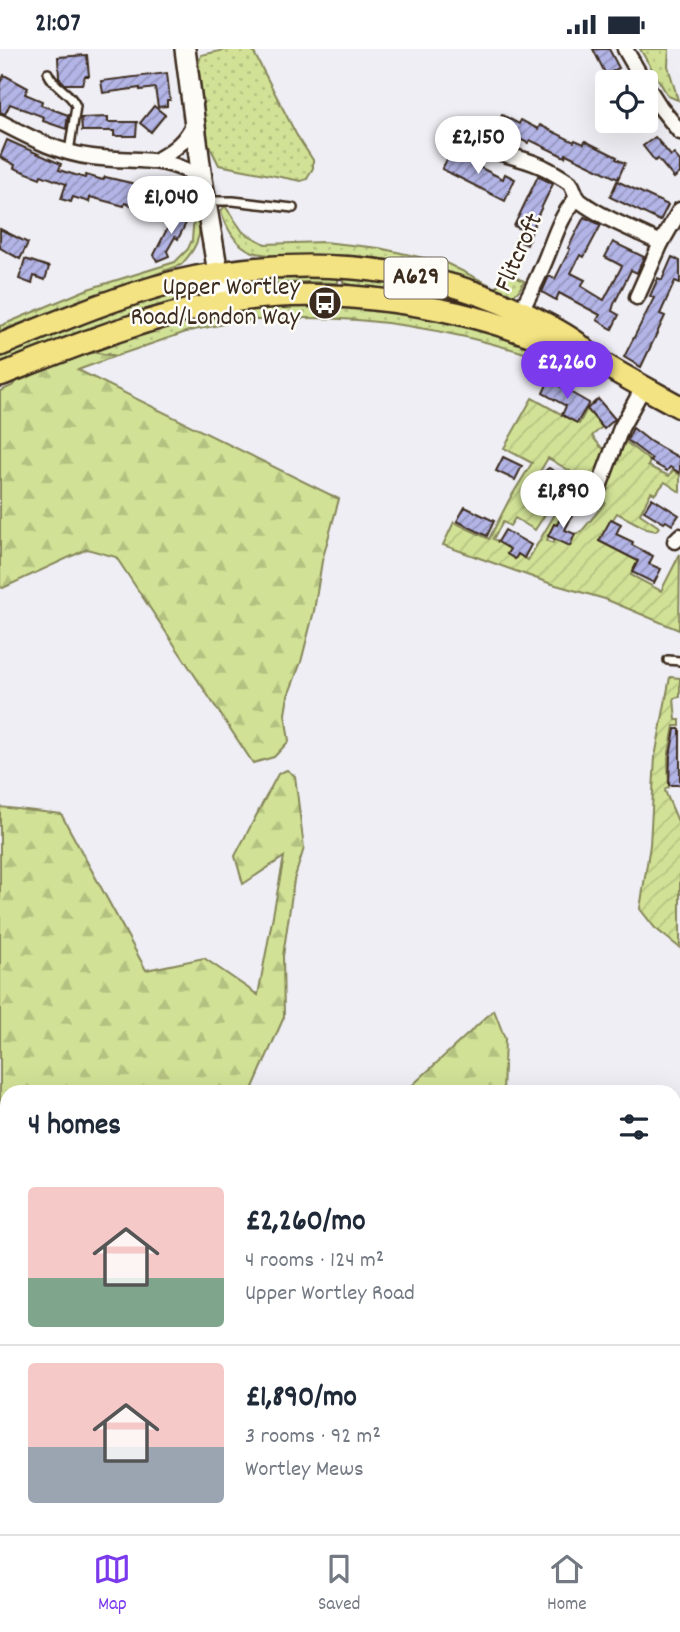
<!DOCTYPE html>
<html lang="en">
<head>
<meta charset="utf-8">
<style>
	:root { --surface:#fff; --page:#f6f6f7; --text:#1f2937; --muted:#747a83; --line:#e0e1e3; --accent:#7c3aed }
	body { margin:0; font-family:Dekko,sans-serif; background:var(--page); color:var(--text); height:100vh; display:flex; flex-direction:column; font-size:26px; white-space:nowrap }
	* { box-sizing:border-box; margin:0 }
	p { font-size:23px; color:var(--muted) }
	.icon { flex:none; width:38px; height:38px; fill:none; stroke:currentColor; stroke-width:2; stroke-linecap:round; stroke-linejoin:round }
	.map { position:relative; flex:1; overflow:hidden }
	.panel { position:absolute; left:0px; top:1036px; width:681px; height:450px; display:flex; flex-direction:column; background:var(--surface); border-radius:21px 21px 0 0; box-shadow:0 7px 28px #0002 }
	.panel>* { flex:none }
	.fabs { position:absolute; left:595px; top:21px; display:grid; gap:14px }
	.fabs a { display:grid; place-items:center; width:63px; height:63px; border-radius:7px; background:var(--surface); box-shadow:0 7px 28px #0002; font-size:35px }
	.price { position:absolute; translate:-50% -60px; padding:0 16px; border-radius:24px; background:#fff; color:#222; font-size:23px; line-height:46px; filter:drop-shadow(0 2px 4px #0008) }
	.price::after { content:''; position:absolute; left:50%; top:42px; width:21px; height:16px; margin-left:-10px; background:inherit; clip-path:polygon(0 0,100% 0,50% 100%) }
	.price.selected { background:var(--accent); color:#fff }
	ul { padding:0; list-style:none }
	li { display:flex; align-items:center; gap:21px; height:175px; padding:0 28px }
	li+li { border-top:2px solid var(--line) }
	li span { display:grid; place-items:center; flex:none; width:196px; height:140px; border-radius:7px; color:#555 }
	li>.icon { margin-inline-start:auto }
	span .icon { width:84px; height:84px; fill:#fffc; stroke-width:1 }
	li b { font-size:30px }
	h2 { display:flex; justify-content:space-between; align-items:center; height:84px; padding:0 28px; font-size:30px }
	.status { display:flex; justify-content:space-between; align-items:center; height:49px; padding:0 35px; background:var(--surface); direction:ltr }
	.status svg { height:19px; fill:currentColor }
	.tabs { display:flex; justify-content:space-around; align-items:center; height:98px; border-top:2px solid var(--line); background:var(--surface); font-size:19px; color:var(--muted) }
	.tabs a { display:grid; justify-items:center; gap:4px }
	.tabs .selected { color:var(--accent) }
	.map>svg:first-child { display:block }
</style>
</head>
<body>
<div class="status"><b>21:07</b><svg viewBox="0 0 49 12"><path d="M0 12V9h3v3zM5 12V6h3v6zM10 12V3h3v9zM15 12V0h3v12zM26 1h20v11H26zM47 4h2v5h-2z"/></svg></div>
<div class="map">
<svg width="680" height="1485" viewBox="0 0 680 1485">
	<defs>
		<pattern id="grass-dots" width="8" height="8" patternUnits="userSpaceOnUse" patternTransform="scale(1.75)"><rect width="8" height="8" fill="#d1e296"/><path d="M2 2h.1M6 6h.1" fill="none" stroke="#b4c281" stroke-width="1.8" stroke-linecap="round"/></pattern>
		<pattern id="forest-firs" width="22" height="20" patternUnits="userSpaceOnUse" patternTransform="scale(1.75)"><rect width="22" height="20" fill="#d1e296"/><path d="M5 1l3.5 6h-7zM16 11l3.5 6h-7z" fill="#b4c281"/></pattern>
		<pattern id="garden-furrows" width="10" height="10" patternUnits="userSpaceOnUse" patternTransform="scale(1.75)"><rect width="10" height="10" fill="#d1e296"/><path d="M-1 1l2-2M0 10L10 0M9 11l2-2" fill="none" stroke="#b4c281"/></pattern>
		<pattern id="building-hatch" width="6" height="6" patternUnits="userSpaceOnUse" patternTransform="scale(1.75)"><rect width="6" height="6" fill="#b3b5e7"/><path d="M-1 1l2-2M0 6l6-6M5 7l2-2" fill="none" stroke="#9393bb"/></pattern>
	</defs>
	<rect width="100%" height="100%" fill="#eeeef4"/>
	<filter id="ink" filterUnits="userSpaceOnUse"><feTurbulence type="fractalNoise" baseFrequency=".0143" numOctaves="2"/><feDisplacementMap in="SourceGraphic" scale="14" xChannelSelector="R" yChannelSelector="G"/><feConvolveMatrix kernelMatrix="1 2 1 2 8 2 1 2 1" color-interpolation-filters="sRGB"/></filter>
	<g filter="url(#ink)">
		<g fill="url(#grass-dots)" stroke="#86865a" stroke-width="2">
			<polygon points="229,0 252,0 296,85 313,111 313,119 307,130 301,132 219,116 208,94 198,17 201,6"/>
			<polygon points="640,0 669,0 668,17 678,51 668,47"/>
			<path d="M225,157l18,26 22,12 59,-2 55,6 67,15 50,25 9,-16 19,9c-4,8 -7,15 -17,15 -52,-18 -102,-35 -157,-40 -25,-2 -77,3 -97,-4 -18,-7 -26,-23 -32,-41z"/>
			<path d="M194,166l4,2c6,19 -5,35 -17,48l-181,66v-5l88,-37 87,-27 13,-13 4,-9z"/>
			<polygon points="338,225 338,234 308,233 247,236 238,230"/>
			<path d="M344,225c36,6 129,19 155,41l-156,-32z"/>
			<polygon points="206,236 205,244 200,249 0,319 0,303 128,254"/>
			<path d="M320,253l2,7 19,-1 1,-4 121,18 76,26 -2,9c-98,-32 -200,-47 -303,-35l5,-10 5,-4z"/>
			<polygon points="225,263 229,274 189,282 116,307 84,302 130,286"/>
		</g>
		<g fill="url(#forest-firs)" stroke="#86865a" stroke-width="2">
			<polygon points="84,302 116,307 78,321 339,450 322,512 314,562 301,613 288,647 285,665 289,692 274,708 253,714 116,508 87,500 3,539 0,538 0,342 12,337 26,324"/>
			<polygon points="287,721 295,727 304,799 294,831 283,907 284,968 251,1043 7,1043 7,1183 0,1186 0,758 61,765 146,921 204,909 258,946 284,808 243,835 235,807 278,725"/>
			<polygon points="494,961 505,990 503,1043 405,1043"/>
			<polygon points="0,1248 7,1274 7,1479 152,1479 139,1485 0,1485"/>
		</g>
		<g fill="url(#garden-furrows)" stroke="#86865a" stroke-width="2">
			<path d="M532,349l47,26 8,-15 15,18 -10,9 9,11 7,4 -13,37 -18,-1v-4l-7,-12 -22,-13 -22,37 14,8 12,-22 14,7 -7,5 -24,37 -20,-12 -5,8 -7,-4 -10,17 17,10 -3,5 8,4 3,-4 10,6 33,-56 7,-6 20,1c-3,13 -11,12 -22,8l-9,18 -3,-1 -7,16 6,3 3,-4 25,-7 24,-29 -3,-9 20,-55 28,22 -2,5 21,10 4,-6 7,5v17l-15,-10 -10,12 -4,-2 -11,22 19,13 -3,4 -9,-2 -30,-16 -18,28 39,20 -7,14 30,16 19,-37 -1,76 -74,-31 -56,-16 -106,-38 11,-23 35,17 20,-39 23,-37 -28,-15z"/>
			<polygon points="670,628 680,629 680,648 674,649 676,671 680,671 680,677 674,677 668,709 669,738 666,739 665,742 680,777 680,899 655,879 640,860 650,796 655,708"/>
		</g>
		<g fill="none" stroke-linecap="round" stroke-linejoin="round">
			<g stroke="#678b95" stroke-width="3.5">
				<polyline points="0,1393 7,1423"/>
				<polyline points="0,1444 7,1445"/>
			</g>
		</g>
		<g fill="url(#building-hatch)" stroke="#3b2a1e" stroke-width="2">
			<polygon points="593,0 609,0 619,19 606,26"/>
			<polygon points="87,6 89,27 85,27 82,35 65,35 59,29 58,8"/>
			<polygon points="167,24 170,51 167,51 167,57 158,58 155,39 140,41 140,39 103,44 101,32"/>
			<polygon points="4,26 28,39 25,45 42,52 41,56 68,66 66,80 43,72 44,68 10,55 5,65 0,63 0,34"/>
			<polygon points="154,57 165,66 151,83 140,74"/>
			<polygon points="502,66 519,75 521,71 538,80 540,76 574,93 575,91 584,95 585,92 617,108 616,110 625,114 618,130 566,105 565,108 530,91 528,94 511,86 509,89 494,82"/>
			<polygon points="108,68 108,73 137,73 136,87 114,87 114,82 82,82 81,69"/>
			<polygon points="655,88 671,107 674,105 680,112 680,124 674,129 658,110 655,112 643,97"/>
			<polygon points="7,91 61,115 59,121 85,129 86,126 103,131 105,128 140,136 141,132 174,142 169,160 146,152 143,160 125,154 124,157 90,148 89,153 73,148 71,153 61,150 66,135 41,126 40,129 14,119 15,116 0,108"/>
			<polygon points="453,99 463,105 461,109 503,130 505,125 515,130 505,152 442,120"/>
			<polygon points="538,127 553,135 536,170 527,196 516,191 521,180 514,177"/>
			<polygon points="617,132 668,156 660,172 610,148"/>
			<polygon points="175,164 188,170 178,190 175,188 167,202 169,207 157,212 154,206"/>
			<polygon points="584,168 601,176 584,208 580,206 571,224 585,231 581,237 604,251 622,217 605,208 613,193 644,208 637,224 631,221 614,255 612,262 619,266 612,280 597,271 600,266 559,244 556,251 542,243 549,227 555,230 570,200 568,199"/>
			<polygon points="0,180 28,194 20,210 0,199"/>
			<polygon points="672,208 680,212 680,234 675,232 660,265 665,267 641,318 624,308 654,249 650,247 658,229 662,231"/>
			<polygon points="25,210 49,218 45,231 34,227 32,235 19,230"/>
			<polygon points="549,331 589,354 577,374 562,366 566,357 543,344"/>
			<polygon points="598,350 615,370 604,380 587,360"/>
			<polygon points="633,379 651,393 680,409 680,424 670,418 667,422 650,412 652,410 627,391"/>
			<polygon points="503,408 522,417 515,431 496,422"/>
			<polygon points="549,419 557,424 540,454 526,446 536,429"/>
			<polygon points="652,449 679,466 672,476 666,472 664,474 644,462"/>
			<polygon points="465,458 494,472 487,487 457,472"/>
			<polygon points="564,461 573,465 565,481 575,485 570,497 548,487 554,475 557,476"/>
			<polygon points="611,470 621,475 616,485 633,493 632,496 653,507 649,515 661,520 654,534 632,523 638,512 599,492"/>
			<polygon points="505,481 531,496 524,509 518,505 515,510 507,505 510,500 498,493"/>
			<polygon points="675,680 680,680 680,736 669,736 670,707"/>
		</g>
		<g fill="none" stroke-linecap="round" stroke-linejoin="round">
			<defs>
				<g id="lane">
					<path d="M48,24c6,15 22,18 28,33l-7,46"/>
					<polyline points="207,152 233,152 293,159"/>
					<polyline points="668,611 680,612"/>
				</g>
				<g id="street">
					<polyline points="625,0 644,33"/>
					<polyline points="646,36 660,58 680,83"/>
					<path d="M0,73c29,15 58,31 92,35 43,6 70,-4 110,22"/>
					<path d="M469,86c25,23 51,19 78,34 7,4 16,9 23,14 5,6 4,13 10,18 24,18 55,29 81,42l19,-33"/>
					<path d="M157,111c16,-9 29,-19 37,-37"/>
					<polyline points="637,248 661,194"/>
					<path d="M517,269c10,-18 19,-36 27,-55 10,-23 15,-45 32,-64"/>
					<polyline points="596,446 621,379 644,337"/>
					<polyline points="675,492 680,487"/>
					<polyline points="648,1485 669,1479"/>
				</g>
				<polyline id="secondary" points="185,0 202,130 223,253"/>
				<g id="primary">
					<path d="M0,296c57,-23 115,-48 174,-63 113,-27 242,-21 348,30 18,9 39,19 55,31 7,6 13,13 20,17 27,17 56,32 83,47"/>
					<path d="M0,326c72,-28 145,-58 221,-72 105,-20 241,1 338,44"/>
				</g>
			</defs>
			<use href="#lane" stroke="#3b2a1e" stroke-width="12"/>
			<use href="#street" stroke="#3b2a1e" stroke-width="19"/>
			<use href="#secondary" stroke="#3b2a1e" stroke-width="24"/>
			<use href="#primary" stroke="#3b2a1e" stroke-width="26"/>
			<use href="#lane" stroke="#fdfcf7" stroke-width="7"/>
			<use href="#street" stroke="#fdfcf7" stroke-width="14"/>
			<use href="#secondary" stroke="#fdfcf7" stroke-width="19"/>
			<use href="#primary" stroke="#f4e382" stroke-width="21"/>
		</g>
	</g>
	<defs>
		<symbol id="bus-disc" viewBox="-11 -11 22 22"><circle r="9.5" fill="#3b2a1e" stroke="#fdfcf7"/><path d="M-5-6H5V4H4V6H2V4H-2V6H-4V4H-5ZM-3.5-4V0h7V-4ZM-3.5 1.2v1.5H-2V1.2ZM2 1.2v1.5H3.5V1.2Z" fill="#fff"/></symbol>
	</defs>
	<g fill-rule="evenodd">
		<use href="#bus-disc" x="306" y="235" width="38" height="38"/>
	</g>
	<g text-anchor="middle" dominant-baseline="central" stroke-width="5" stroke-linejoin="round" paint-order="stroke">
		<rect fill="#fdfcf7" stroke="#75695f" stroke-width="2" x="384.5" y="208.5" width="63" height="41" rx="5"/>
		<g font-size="24" font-weight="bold" fill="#3b2a1e">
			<text x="416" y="229">A629</text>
		</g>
		<g font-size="26" fill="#3b2a1e" stroke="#fdfcf7">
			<text transform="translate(520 204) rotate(-66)">Flitcroft</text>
		</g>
		<g font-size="26" fill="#3b2a1e" stroke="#fdfcf7" text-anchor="end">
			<text x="300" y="239">Upper Wortley<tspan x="300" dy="30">Road/London Way</tspan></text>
		</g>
	</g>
</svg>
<div class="fabs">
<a><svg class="icon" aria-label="locate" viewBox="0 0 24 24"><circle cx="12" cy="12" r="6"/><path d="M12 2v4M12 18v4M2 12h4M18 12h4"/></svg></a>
</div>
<b class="price" style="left:478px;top:127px">£2,150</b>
<b class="price" style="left:171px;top:187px">£1,040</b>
<b class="price selected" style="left:567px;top:352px">£2,260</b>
<b class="price" style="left:563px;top:481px">£1,890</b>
<section class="panel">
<h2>4 homes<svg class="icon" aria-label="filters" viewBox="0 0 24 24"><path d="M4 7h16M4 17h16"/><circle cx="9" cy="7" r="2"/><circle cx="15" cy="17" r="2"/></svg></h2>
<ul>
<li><span style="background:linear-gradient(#f6c9c9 65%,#7fa58c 0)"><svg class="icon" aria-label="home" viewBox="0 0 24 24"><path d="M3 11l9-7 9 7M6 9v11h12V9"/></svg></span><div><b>£2,260/mo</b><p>4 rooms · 124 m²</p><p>Upper Wortley Road</p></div></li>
<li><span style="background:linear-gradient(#f6c9c9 60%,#9aa5b1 0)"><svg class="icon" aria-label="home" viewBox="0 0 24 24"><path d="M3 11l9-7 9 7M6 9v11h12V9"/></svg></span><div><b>£1,890/mo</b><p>3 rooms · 92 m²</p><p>Wortley Mews</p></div></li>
</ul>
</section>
</div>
<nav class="tabs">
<a class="selected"><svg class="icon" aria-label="map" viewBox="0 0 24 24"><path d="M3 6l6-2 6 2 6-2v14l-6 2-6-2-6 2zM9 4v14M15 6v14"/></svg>Map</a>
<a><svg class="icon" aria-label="saved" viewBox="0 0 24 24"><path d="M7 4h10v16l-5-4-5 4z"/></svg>Saved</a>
<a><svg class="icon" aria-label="home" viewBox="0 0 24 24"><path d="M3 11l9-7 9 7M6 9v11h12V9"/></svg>Home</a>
</nav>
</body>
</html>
